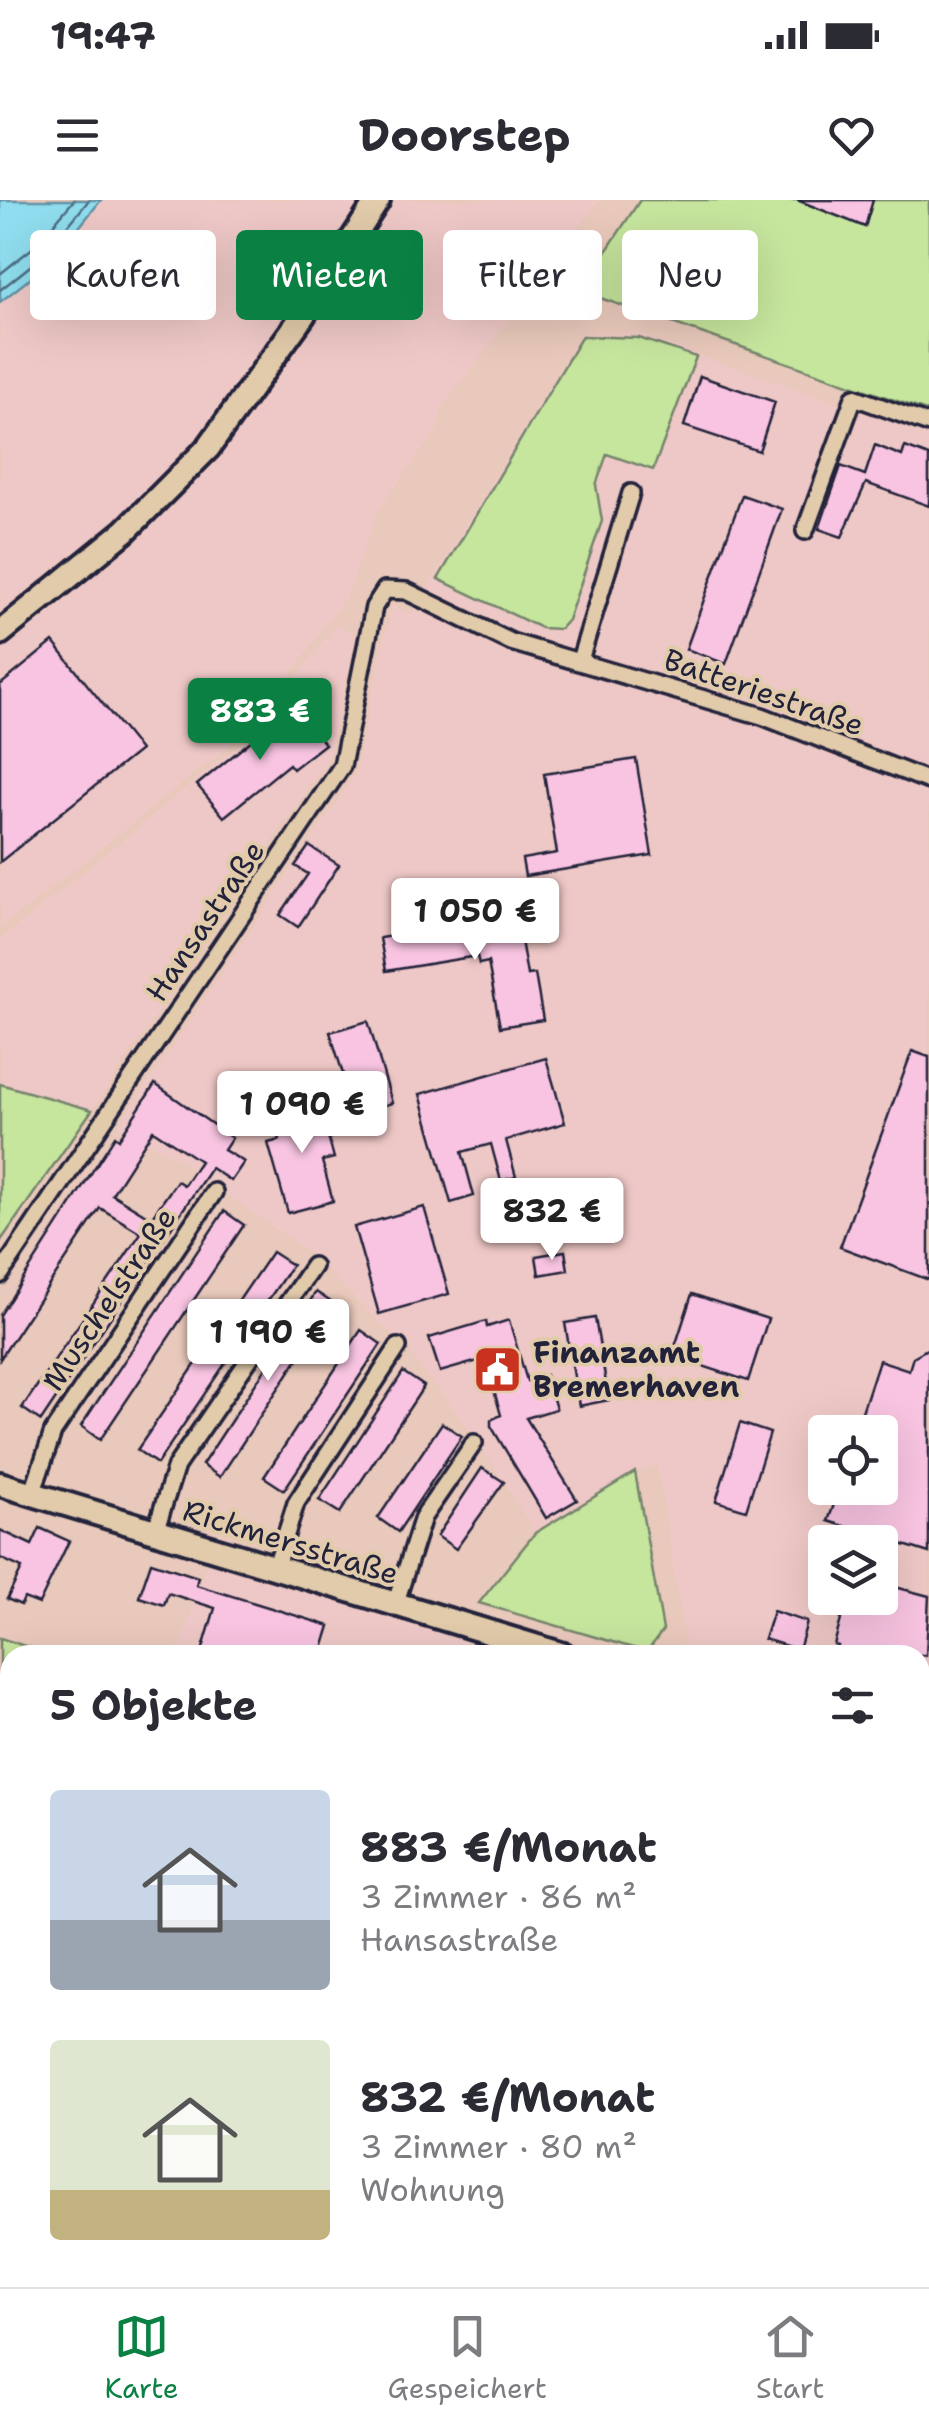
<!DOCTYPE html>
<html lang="de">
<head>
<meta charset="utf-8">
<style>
	:root { --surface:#fff; --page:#f2f2f3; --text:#2b2b33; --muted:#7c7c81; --line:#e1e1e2; --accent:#0b8043 }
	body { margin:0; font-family:"Shantell Sans",sans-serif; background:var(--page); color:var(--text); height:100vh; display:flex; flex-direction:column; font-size:38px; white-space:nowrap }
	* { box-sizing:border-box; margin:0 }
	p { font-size:32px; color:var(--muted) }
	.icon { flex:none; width:55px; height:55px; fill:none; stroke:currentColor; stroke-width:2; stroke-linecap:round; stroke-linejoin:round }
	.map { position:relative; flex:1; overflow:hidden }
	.panel { position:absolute; left:0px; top:1445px; width:930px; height:642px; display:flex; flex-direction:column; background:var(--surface); border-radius:30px 30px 0 0; box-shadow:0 10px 40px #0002 }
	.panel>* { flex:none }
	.hud { position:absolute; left:30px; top:30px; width:870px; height:90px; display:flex; gap:20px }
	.tools { position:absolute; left:808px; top:1215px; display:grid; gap:20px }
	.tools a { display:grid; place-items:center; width:90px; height:90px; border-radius:10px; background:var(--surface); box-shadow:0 10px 40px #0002; font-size:50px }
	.price { position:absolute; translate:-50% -85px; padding:0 22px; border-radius:10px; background:#fff; color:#222; font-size:32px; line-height:65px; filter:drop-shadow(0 2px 5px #0008) }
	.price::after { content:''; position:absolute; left:50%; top:60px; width:30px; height:22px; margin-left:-15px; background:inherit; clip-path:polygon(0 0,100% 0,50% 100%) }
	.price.current { background:var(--accent); color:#fff }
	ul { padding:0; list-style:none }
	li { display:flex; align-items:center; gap:30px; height:250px; padding:0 50px }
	li span { display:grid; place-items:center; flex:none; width:280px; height:200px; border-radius:10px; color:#555 }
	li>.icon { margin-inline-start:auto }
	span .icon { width:120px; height:120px; fill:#fffc; stroke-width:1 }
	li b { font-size:42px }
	h2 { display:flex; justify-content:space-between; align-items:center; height:120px; padding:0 50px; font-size:42px }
	.tag { padding:0 35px; border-radius:10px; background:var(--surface); box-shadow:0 10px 40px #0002; font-size:35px; line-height:90px }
	.tag.current { background:var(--accent); color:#fff }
	.status { display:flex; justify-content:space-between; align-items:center; height:70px; padding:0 50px; background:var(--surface); direction:ltr }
	.status svg { height:28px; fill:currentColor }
	header { display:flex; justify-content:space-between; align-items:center; height:130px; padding:0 50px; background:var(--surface); font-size:45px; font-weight:700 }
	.tab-bar { display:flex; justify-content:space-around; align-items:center; height:140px; border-top:2px solid var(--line); background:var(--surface); font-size:28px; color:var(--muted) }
	.tab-bar a { display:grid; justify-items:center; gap:5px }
	.tab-bar .current { color:var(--accent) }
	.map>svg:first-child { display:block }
</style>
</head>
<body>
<div class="status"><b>19:47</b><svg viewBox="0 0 49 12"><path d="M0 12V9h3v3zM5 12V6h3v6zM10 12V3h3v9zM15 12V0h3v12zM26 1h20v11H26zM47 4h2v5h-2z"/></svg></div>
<header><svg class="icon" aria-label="menu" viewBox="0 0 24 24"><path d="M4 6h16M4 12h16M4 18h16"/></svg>Doorstep<svg class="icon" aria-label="heart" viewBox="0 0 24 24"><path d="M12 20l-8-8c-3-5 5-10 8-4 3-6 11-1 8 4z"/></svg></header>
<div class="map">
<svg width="929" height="2087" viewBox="0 0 929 2087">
	<rect width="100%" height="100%" fill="#e9c9bb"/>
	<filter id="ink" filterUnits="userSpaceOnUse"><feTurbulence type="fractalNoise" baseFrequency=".01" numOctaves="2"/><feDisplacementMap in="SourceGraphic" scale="20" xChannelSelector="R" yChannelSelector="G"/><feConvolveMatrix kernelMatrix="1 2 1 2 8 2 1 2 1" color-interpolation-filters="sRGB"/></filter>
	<g filter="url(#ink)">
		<g fill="#eec8c6" fill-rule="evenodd">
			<polygon points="101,0 600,0 442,208 437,230 378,310 348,394 253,527 0,729 0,102 51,62"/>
			<path d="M581,133l58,1 290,101v1297l-9,-3v-74h-233l-30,-190 -22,7 -100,61 -58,-94 -75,-95 -93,-91 -140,-100 -51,-26 236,-350 38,-172 19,10zM825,1232h55v56h-55zM825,1342h55v56h-55z"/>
			<polygon points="336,424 356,436 329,557 92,910 0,884 0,740 257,530"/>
			<polygon points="207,1361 514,1455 178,1455"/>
			<polygon points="89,2078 607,2078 607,2087 102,2087"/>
			<polygon points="675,2078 865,2078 862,2087 676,2087"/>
		</g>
		<g fill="#c6e59d" stroke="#74846c" stroke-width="2.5">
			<polygon points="640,0 929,0 929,212 580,91"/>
			<polygon points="582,136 639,138 696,157 653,270 607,254 596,285 602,321 568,420 560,429 541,428 438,379"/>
			<polygon points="0,884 92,910 0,1042"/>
			<polygon points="635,1272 663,1430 647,1452 479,1403 535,1333"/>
			<polygon points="0,1438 53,1455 10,1455 10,1837 0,1837"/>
			<polygon points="929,1655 929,1827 920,1824 920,1689"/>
		</g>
		<polygon fill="#8fddee" stroke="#6392a6" stroke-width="2.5" points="0,0 101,0 51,62 0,102"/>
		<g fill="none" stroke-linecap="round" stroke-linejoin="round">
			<g stroke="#4e6d83" stroke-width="2.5">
				<polyline points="0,74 35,46 74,0"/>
				<polyline points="0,90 44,55 89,0"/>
			</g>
		</g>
		<g fill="#f8c4e1" stroke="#22223b" stroke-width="2.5" fill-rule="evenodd">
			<polygon points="797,0 873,0 865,27"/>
			<polygon points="700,176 775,202 759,251 684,226"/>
			<polygon points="875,245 902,256 905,247 929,256 929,306 866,283 842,337 819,329 841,266 865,275"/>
			<polygon points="742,295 782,309 726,464 686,449"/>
			<polygon points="53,442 140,550 0,662 0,485"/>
			<polygon points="299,512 325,544 293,569 289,564 224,617 197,585 263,531 267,536"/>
			<polygon points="636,559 652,655 525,676 522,659 557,653 544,574"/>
			<polygon points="309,646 339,665 298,727 280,715 308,674 295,666"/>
			<polygon points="518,723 527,775 535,774 543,820 500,827 488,762 479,764 477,756 386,771 380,738 454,725 473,730"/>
			<polygon points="368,821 392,903 366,911 357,884 347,887 330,832"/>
			<polygon points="912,851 929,857 929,1080 840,1047"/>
			<polygon points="546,858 565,923 506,940 516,977 501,981 491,944 462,952 474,996 451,1003 420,894"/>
			<path d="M155,884l77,54 -8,12 20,12 -13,19 -20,-13 -170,253 -19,-13 119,-175 -41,-25 -100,151v-44l115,-179 4,3zM153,930l47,31 -16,24 -7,-4 -26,37 -39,-24z"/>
			<polygon points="318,900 334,958 322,961 333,1001 288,1013 268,943 280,940 272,912"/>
			<polygon points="424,1007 449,1094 379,1114 354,1027"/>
			<polygon points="224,1011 244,1025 100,1240 81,1226"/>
			<polygon points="565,1051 568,1070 539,1075 536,1056"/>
			<polygon points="272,1052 292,1065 157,1264 137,1250"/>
			<polygon points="316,1092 334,1104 220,1277 202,1265"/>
			<polygon points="692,1094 768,1119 748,1181 672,1156"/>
			<polygon points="595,1118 609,1200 579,1206 565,1123"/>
			<polygon points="509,1120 527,1181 546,1175 556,1209 526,1218 577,1300 546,1318 491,1226 491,1220 501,1215 485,1159 440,1172 429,1138 486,1121 487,1127"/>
			<polygon points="361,1130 381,1144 284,1290 264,1277"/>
			<polygon points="929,1148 929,1353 828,1321 840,1288 880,1288 880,1221 861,1215 879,1160 909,1170 913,1157"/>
			<polygon points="403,1172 424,1186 340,1313 319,1300"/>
			<polygon points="442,1223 462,1236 398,1332 378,1318"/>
			<polygon points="740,1223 770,1233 746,1310 716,1301"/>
			<polygon points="482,1268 504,1282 456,1349 437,1336"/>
			<polygon points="40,1328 69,1341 39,1404 24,1398 21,1405 7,1399 22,1368 0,1358 0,1330 32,1345"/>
			<polygon points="151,1362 198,1377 196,1385 330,1426 321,1455 201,1455 215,1408 168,1393 164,1405 139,1397"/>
			<polygon points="880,1383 929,1396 926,1455 836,1455 838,1446 834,1445 847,1398 880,1398"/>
			<polygon points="773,1411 807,1422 799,1450 764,1439"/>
		</g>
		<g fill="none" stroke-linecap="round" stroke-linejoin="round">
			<defs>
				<g id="street">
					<polyline points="805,331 854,197 929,224"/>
					<polyline points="580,460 631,293"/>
					<polyline points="0,1075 342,566 374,407 385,390 406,391 511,442 762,516 929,581"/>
					<polyline points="32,1294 53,1232 214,992"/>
					<polyline points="155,1332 176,1266 313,1066"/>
					<polyline points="275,1369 296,1303 398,1147"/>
					<polyline points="395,1405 423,1317 474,1243"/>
					<polyline points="920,1857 929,1859"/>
					<polyline points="918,2078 929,2081"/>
				</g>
				<g id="secondary">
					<polyline points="0,433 125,331 208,248 302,117 378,0"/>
					<polyline points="0,1284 564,1455"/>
					<polyline points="920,1548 929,1551"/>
					<polyline points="637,2078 638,2087"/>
				</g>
			</defs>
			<use href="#street" stroke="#22223b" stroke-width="22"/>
			<use href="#secondary" stroke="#22223b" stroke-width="30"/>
			<use href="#street" stroke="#e2cbab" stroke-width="15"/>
			<use href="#secondary" stroke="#e2cbab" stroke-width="22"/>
		</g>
	</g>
	<defs>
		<symbol id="civic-square" viewBox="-11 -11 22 22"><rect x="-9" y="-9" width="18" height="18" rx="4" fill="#c8321e" stroke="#e2cbab"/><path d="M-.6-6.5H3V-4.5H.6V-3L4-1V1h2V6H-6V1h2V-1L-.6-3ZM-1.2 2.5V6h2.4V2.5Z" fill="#fff"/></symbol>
	</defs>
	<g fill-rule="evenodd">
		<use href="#civic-square" x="470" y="1142" width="55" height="55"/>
	</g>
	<g text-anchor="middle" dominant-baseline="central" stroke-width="8" stroke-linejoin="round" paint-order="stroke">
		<g font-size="30" fill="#22223b" stroke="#e2cbab">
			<text transform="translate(764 492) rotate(19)">Batteriestraße</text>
			<text transform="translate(205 721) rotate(-56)">Hansastraße</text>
			<text transform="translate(109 1099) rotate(-56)">Muschelstraße</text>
			<text transform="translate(291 1342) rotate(17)">Rickmersstraße</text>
		</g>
		<g font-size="30" font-weight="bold" fill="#22223b" stroke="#e2cbab" text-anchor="start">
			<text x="533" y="1152">Finanzamt<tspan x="533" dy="34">Bremerhaven</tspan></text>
		</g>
	</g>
</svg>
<div class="tools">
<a><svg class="icon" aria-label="locate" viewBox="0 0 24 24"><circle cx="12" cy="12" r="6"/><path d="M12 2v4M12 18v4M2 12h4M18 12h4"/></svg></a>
<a><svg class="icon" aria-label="layers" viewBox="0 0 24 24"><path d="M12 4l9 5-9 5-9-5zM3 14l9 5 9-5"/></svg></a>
</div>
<b class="price current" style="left:260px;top:563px">883 €</b>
<b class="price" style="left:475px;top:763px">1 050 €</b>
<b class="price" style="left:302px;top:956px">1 090 €</b>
<b class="price" style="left:552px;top:1063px">832 €</b>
<b class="price" style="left:268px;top:1184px">1 190 €</b>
<div class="hud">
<a class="tag">Kaufen</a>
<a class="tag current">Mieten</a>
<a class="tag">Filter</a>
<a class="tag">Neu</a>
</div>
<section class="panel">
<h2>5 Objekte<svg class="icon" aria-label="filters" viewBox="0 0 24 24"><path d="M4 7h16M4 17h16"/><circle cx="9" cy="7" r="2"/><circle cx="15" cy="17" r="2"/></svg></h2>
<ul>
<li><span style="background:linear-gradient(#c9d6e8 65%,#9aa5b1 0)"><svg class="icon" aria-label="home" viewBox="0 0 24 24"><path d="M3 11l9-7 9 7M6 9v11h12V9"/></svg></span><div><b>883 €/Monat</b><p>3 Zimmer · 86 m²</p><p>Hansastraße</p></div></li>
<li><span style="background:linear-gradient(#dfe7d0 75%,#c2b280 0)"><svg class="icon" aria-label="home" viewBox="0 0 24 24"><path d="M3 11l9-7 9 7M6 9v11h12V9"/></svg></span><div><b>832 €/Monat</b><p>3 Zimmer · 80 m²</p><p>Wohnung</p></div></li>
</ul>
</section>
</div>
<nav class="tab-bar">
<a class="current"><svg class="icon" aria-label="map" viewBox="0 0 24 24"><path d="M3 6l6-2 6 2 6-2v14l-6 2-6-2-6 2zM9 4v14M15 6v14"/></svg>Karte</a>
<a><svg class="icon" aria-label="saved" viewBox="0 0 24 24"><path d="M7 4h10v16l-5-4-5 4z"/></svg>Gespeichert</a>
<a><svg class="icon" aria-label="home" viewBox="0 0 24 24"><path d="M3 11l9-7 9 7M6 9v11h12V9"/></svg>Start</a>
</nav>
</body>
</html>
